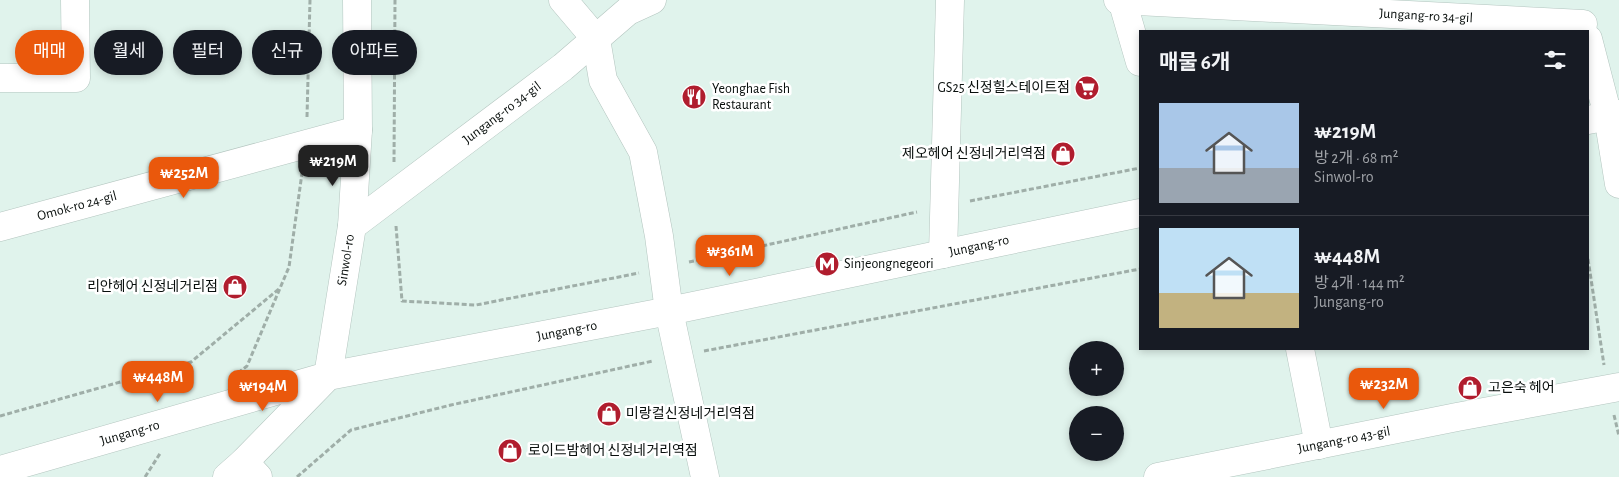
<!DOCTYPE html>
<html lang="ko">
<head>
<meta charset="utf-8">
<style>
	:root { --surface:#171b24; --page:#20242c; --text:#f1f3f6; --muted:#9ea1a6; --line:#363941; --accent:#ea580c }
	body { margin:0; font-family:"Alegreya Sans","Noto Sans KR",sans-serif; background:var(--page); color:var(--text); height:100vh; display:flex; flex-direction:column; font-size:19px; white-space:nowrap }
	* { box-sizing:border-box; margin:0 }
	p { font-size:16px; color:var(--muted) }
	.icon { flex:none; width:28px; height:28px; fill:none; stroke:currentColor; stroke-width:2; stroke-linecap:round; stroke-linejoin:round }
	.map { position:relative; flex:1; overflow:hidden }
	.drawer { position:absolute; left:1139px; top:30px; width:450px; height:320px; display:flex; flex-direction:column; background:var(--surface); border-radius:0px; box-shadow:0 2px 8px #0003 }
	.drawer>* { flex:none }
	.banner { position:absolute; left:15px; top:30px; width:475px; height:45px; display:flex; gap:10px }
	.tools { position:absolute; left:1069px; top:341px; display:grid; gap:10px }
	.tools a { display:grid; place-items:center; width:55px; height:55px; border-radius:50%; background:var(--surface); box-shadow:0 2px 8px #0003; font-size:25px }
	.price { position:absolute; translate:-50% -42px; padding:0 11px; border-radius:10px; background:var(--accent); color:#fff; font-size:16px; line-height:32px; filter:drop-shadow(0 1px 2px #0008) }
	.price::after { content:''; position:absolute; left:50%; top:30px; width:15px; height:11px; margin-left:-8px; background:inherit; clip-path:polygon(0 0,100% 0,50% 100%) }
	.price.selected { background:#222; color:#fff }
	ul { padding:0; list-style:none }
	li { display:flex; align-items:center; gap:15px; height:125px; padding:0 20px }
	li+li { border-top:1px solid var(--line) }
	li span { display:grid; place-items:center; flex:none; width:140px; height:100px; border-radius:0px; color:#555 }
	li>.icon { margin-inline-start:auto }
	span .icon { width:60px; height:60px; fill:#fffc; stroke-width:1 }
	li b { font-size:21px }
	h2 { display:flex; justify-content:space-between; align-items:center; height:60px; padding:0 20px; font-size:21px }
	.tag { padding:0 18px; border-radius:22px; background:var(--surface); box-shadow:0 2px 8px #0003; font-size:18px; line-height:45px }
	.tag.selected { background:var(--accent); color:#fff }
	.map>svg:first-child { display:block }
</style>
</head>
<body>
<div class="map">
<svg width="1619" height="477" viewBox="0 0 1619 477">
	<rect width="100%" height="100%" fill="#e0f3ec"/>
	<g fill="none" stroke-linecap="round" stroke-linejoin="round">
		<defs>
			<g id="minor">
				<polyline points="563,0 596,39 603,80 643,152 659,236 669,311 705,477"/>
				<polyline points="1118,0 1583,24"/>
				<polyline points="1122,0 1140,62"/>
				<polyline points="1588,39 1608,116 1619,184"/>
				<polyline points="0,78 76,78 75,0"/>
				<polyline points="352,226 563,67 628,11 652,0"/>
				<polyline points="0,227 358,130"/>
				<polyline points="943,254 950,0"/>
				<polyline points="1300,349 1319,445"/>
				<polyline points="244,462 258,477"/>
				<polyline points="1158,477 1457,417 1619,387"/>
			</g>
			<g id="major">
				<polyline points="1588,120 1619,114"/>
				<polyline points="0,470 328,376 669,311 1140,213"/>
				<polyline points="227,477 244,462 328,376 352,226 358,130 357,0"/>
			</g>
		</defs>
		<use href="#minor" stroke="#b3c5bf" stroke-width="29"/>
		<use href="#major" stroke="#b3c5bf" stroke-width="29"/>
		<g stroke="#9faea8" stroke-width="3" stroke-dasharray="5 2.5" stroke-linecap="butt">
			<polyline points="307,117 310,0"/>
			<polyline points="394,162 395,0"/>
			<polyline points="970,201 1140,168"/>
			<polyline points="396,226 402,301 476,305 639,273"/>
			<polyline points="1588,259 1604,365"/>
			<polyline points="689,262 917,212"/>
			<polyline points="704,351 1140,269"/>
			<polyline points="238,373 247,366 289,267 302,173"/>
			<polyline points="1614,415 1619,436"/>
			<polyline points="0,416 191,362 280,288"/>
			<polyline points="145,477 161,452"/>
			<polyline points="297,477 351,430 451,405 653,361"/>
		</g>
		<use href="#minor" stroke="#fff" stroke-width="28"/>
		<use href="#major" stroke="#fff" stroke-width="28"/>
	</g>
	<defs>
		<symbol id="supermarket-disc" viewBox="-11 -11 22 22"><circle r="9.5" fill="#b01d2e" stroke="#fff"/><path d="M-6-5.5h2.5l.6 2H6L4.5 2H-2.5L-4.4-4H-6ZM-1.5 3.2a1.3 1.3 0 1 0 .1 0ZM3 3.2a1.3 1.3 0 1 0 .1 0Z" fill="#fff"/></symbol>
		<symbol id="restaurant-disc" viewBox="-11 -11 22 22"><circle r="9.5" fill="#b01d2e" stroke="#fff"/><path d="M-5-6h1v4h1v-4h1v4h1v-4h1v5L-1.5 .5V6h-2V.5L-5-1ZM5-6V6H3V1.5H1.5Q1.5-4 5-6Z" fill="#fff"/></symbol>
		<symbol id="shop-disc" viewBox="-11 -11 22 22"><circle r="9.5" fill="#b01d2e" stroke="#fff"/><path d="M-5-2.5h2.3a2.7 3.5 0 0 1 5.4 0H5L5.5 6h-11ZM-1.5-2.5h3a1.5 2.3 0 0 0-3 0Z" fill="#fff"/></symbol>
		<symbol id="metro-disc" viewBox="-11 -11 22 22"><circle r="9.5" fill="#b01d2e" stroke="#fff"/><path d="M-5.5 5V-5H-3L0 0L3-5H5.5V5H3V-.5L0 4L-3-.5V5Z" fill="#fff"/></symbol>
	</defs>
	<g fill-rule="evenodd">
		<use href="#supermarket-disc" x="1073" y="74" width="28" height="28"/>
		<use href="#restaurant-disc" x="680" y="83" width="28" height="28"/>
		<use href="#shop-disc" x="1049" y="140" width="28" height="28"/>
		<use href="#metro-disc" x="813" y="250" width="28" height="28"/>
		<use href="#shop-disc" x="221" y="273" width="28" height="28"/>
		<use href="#shop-disc" x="1456" y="374" width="28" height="28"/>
		<use href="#shop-disc" x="595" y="400" width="28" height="28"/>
		<use href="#shop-disc" x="496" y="437" width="28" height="28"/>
	</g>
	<g text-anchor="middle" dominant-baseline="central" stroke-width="5" stroke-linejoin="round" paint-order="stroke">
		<g font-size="14" fill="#080e0c" stroke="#fff">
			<text transform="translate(1426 16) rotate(3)">Jungang-ro 34-gil</text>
			<text transform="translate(502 113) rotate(-37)">Jungang-ro 34-gil</text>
			<text transform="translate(77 206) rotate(-15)">Omok-ro 24-gil</text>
			<text transform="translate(979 246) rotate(-12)">Jungang-ro</text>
			<text transform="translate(346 260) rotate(-81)">Sinwol-ro</text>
			<text transform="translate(567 331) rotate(-11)">Jungang-ro</text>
			<text transform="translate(130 433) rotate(-16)">Jungang-ro</text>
			<text transform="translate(1344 440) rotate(-11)">Jungang-ro 43-gil</text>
		</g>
		<g font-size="14" fill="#080e0c" stroke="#fff" text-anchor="start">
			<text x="1070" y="88" text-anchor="end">GS25 신정힐스테이트점</text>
			<text x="712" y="89">Yeonghae Fish<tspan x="712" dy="16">Restaurant</tspan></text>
			<text x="1046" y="154" text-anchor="end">제오헤어 신정네거리역점</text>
			<text x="844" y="264">Sinjeongnegeori</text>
			<text x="218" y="287" text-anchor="end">리안헤어 신정네거리점</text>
			<text x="1488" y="388">고은숙 헤어</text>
			<text x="626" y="414">미랑컬신정네거리역점</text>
			<text x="528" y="451">로이드밤헤어 신정네거리역점</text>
		</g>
	</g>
</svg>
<div class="tools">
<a>+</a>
<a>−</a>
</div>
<b class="price selected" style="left:333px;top:187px">₩219M</b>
<b class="price" style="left:184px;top:199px">₩252M</b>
<b class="price" style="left:730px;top:277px">₩361M</b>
<b class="price" style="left:158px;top:403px">₩448M</b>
<b class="price" style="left:1384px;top:410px">₩232M</b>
<b class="price" style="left:263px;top:412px">₩194M</b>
<div class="banner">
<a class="tag selected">매매</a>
<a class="tag">월세</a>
<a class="tag">필터</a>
<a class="tag">신규</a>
<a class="tag">아파트</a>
</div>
<section class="drawer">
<h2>매물 6개<svg class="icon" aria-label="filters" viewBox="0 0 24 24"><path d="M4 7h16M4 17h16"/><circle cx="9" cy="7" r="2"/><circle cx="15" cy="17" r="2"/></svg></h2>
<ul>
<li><span style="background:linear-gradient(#a9c7e8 65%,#9aa5b1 0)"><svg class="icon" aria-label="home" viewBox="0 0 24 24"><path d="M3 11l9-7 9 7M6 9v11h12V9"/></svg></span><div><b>₩219M</b><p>방 2개 · 68 m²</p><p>Sinwol-ro</p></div></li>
<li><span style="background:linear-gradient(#bfe0f5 65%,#c2b280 0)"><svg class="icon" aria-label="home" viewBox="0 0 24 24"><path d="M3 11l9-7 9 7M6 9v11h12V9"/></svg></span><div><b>₩448M</b><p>방 4개 · 144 m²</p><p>Jungang-ro</p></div></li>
</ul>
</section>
</div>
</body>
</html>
